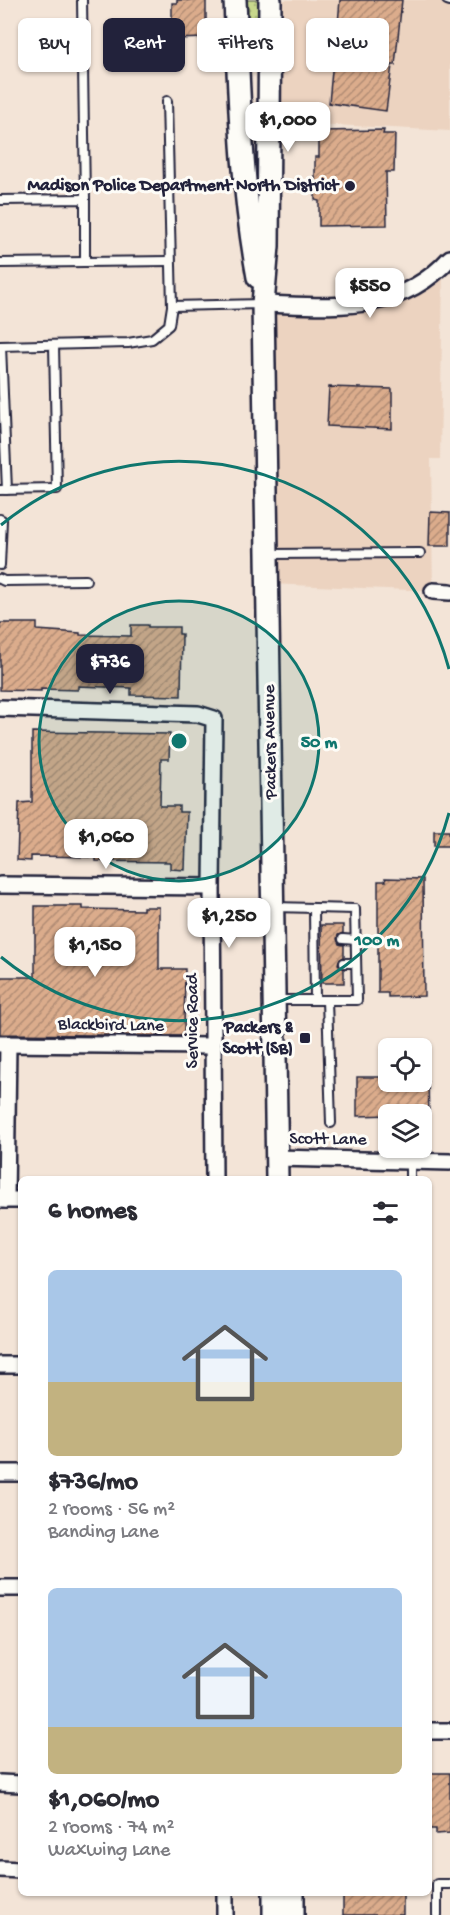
<!DOCTYPE html>
<html lang="en">
<head>
<meta charset="utf-8">
<style>
	:root { --surface:#fff; --page:#f7f7f7; --text:#2b2b33; --muted:#7c7c81; --accent:#22223b }
	body { margin:0; font-family:"Gochi Hand",sans-serif; background:var(--page); color:var(--text); height:100vh; display:flex; flex-direction:column; font-size:22px; white-space:nowrap }
	* { box-sizing:border-box; margin:0 }
	p { font-size:20px; color:var(--muted) }
	.icon { flex:none; width:33px; height:33px; fill:none; stroke:currentColor; stroke-width:2; stroke-linecap:round; stroke-linejoin:round }
	.map { position:relative; flex:1; overflow:hidden }
	.details { position:absolute; left:18px; top:1176px; width:414px; height:720px; display:flex; flex-direction:column; background:var(--surface); border-radius:9px; box-shadow:0 2px 4px #0004 }
	.details>* { flex:none }
	.banner { position:absolute; left:18px; top:18px; width:414px; height:54px; display:flex; gap:12px }
	.fabs { position:absolute; left:378px; top:1038px; display:grid; gap:12px }
	.fabs a { display:grid; place-items:center; width:54px; height:54px; border-radius:9px; background:var(--surface); box-shadow:0 2px 4px #0004; font-size:30px }
	.price { position:absolute; translate:-50% -51px; padding:0 14px; border-radius:12px; background:#fff; color:#222; font-size:20px; line-height:39px; filter:drop-shadow(0 2px 3px #0008) }
	.price::after { content:''; position:absolute; left:50%; top:36px; width:18px; height:14px; margin-left:-9px; background:inherit; clip-path:polygon(0 0,100% 0,50% 100%) }
	.price.current { background:var(--accent); color:#fff }
	ul { padding:0; list-style:none }
	li { display:grid; align-content:center; gap:12px; height:318px; padding:0 30px }
	li span { display:grid; place-items:center; height:186px; border-radius:9px; color:#555 }
	li>.icon { margin-inline-start:auto }
	span .icon { width:108px; height:108px; fill:#fffc; stroke-width:1 }
	li b { font-size:26px }
	h2 { display:flex; justify-content:space-between; align-items:center; height:72px; padding:0 30px; font-size:26px }
	.chip { padding:0 21px; border-radius:9px; background:var(--surface); box-shadow:0 2px 4px #0004; font-size:21px; line-height:54px }
	.chip.current { background:var(--accent); color:#fff }
	.map>svg:first-child { display:block }
</style>
</head>
<body>
<div class="map">
<svg width="450" height="1915" viewBox="0 0 450 1915">
	<defs>
		<pattern id="grass-dots" width="8" height="8" patternUnits="userSpaceOnUse" patternTransform="scale(1.5)"><rect width="8" height="8" fill="#c8d88c"/><path d="M2 2h.1M6 6h.1" fill="none" stroke="#acb97a" stroke-width="1.8" stroke-linecap="round"/></pattern>
		<pattern id="building-hatch" width="6" height="6" patternUnits="userSpaceOnUse" patternTransform="scale(1.5)"><rect width="6" height="6" fill="#dbac8c"/><path d="M-1 1l2-2M0 6l6-6M5 7l2-2" fill="none" stroke="#b18c74"/></pattern>
	</defs>
	<rect width="100%" height="100%" fill="#f3e4d7"/>
	<filter id="ink" filterUnits="userSpaceOnUse"><feTurbulence type="fractalNoise" baseFrequency=".0167" numOctaves="2"/><feDisplacementMap in="SourceGraphic" scale="12" xChannelSelector="R" yChannelSelector="G"/><feConvolveMatrix kernelMatrix="1 2 1 2 8 2 1 2 1" color-interpolation-filters="sRGB"/></filter>
	<g filter="url(#ink)">
		<g fill="#ecd3c0">
			<polygon points="275,0 450,0 450,131 277,122"/>
			<polygon points="443,267 440,459 431,459 433,591 269,584 263,304 382,301"/>
		</g>
		<polygon fill="url(#grass-dots)" stroke="#757d64" stroke-width="1.5" points="247,0 258,0 257,67 252,67"/>
		<g fill="url(#building-hatch)" stroke="#22223b" stroke-width="1.5">
			<polygon points="177,0 206,0 206,38 174,39 174,51 144,50 144,23 172,23 172,3 177,3"/>
			<polygon points="340,0 402,0 395,65 392,65 386,111 329,103 333,60 326,58 328,34 337,36"/>
			<polygon points="384,130 383,134 395,134 394,172 386,172 387,225 319,226 319,201 315,200 315,157 319,157 319,131"/>
			<polygon points="329,387 392,389 392,429 327,426"/>
			<polygon points="430,512 450,513 450,546 429,546"/>
			<polygon points="0,623 37,623 37,630 80,633 80,635 131,636 131,625 148,625 148,627 179,627 179,634 182,634 181,696 131,695 131,688 78,686 78,690 41,689 41,691 0,690"/>
			<polygon points="32,732 170,734 169,759 161,759 160,806 179,806 179,812 187,812 185,870 170,869 170,862 96,861 96,857 31,856 31,861 17,860 19,803 32,802"/>
			<polygon points="434,831 449,831 450,846 434,846"/>
			<polygon points="385,878 423,879 424,996 388,997 388,993 378,993 378,881 386,881"/>
			<polygon points="35,906 83,906 83,909 143,910 143,907 159,907 159,969 185,969 184,1036 0,1034 0,977 35,977"/>
			<polygon points="321,925 343,925 343,933 338,935 337,939 339,944 344,945 344,957 339,960 338,964 344,969 344,983 322,983"/>
			<polygon points="357,1077 388,1077 388,1082 428,1082 429,1114 357,1116"/>
			<polygon points="429,1773 450,1773 450,1833 436,1834 436,1829 429,1829"/>
			<rect x="343" y="1893" width="60" height="22"/>
		</g>
		<g fill="none" stroke-linecap="round" stroke-linejoin="round">
			<defs>
				<g id="lane">
					<polyline points="82,0 85,199"/>
					<polyline points="447,0 450,1"/>
					<polyline points="167,101 172,306 262,304"/>
					<polyline points="0,200 85,199 85,262"/>
					<polyline points="0,263 170,261"/>
					<polyline points="0,346 128,343 152,339 169,325 172,306"/>
					<polyline points="1,346 7,490"/>
					<polyline points="0,490 57,489 54,345"/>
					<polyline points="0,519 2,520 0,565"/>
					<polyline points="268,554 420,553"/>
					<polyline points="0,579 4,581 86,580"/>
					<polyline points="274,907 355,909 357,1000 276,1000"/>
					<polyline points="314,908 315,1000"/>
					<polyline points="343,939 356,940"/>
					<polyline points="344,963 356,963"/>
					<polyline points="327,1000 331,1123"/>
					<polyline points="410,1161 410,1179"/>
					<polyline points="437,1915 437,1884 450,1884"/>
				</g>
				<g id="street">
					<path d="M263,304c70,2 136,11 187,-46"/>
					<polyline points="433,591 450,592"/>
					<polyline points="0,708 198,714 214,719 212,887 214,1179"/>
					<polyline points="0,885 212,887"/>
					<polyline points="0,1044 213,1046"/>
					<polyline points="276,1158 450,1162"/>
					<polyline points="0,1200 21,1200"/>
					<polyline points="6,1200 8,1044"/>
					<polyline points="0,1365 21,1365"/>
					<polyline points="0,1473 21,1473"/>
					<polyline points="0,1588 21,1588"/>
					<polyline points="429,1731 450,1731"/>
					<polyline points="0,1783 21,1784"/>
					<polyline points="0,1869 21,1870"/>
					<polyline points="225,1893 225,1915"/>
				</g>
				<g id="secondary">
					<path d="M235,0c4,92 6,186 23,277"/>
					<polyline points="270,0 268,246 263,304 277,1179"/>
					<polyline points="274,1915 274,1893"/>
					<polyline points="293,1915 293,1893"/>
				</g>
			</defs>
			<use href="#lane" stroke="#22223b" stroke-width="12"/>
			<use href="#street" stroke="#22223b" stroke-width="20"/>
			<use href="#secondary" stroke="#22223b" stroke-width="26"/>
			<use href="#lane" stroke="#fdfcf7" stroke-width="8"/>
			<use href="#street" stroke="#fdfcf7" stroke-width="15"/>
			<use href="#secondary" stroke="#fdfcf7" stroke-width="21"/>
		</g>
	</g>
	<circle cx="179" cy="741" r="140" fill="#0f766e" fill-opacity=".12"/>
	<g fill="none" stroke="#0f766e" stroke-width="3">
		<circle cx="179" cy="741" r="140"/>
		<path d="M449 813A280 280 0 0 1 1 957M1 525A280 280 0 0 1 449 669"/>
	</g>
	<g fill="#22223b" stroke="#fdfcf7" stroke-width="2">
		<circle cx="350" cy="186" r="6"/>
		<rect x="299" y="1032" width="12" height="12" rx="3"/>
	</g>
	<g text-anchor="middle" dominant-baseline="central" stroke-width="6" stroke-linejoin="round" paint-order="stroke">
		<g font-size="18" font-weight="bold" fill="#22223b" stroke="#fdfcf7" text-anchor="end">
			<text x="338" y="186">Madison Police Department North District</text>
			<text x="293" y="1028">Packers &amp;<tspan x="293" dy="21">Scott (SB)</tspan></text>
		</g>
		<g font-size="18" fill="#22223b" stroke="#fdfcf7">
			<text transform="translate(271 742) rotate(-91)">Packers Avenue</text>
			<text transform="translate(193 1021) rotate(-90)">Service Road</text>
			<text transform="translate(111 1026) rotate(1)">Blackbird Lane</text>
			<text transform="translate(328 1140) rotate(1)">Scott Lane</text>
		</g>
	</g>
	<circle cx="179" cy="741" r="9" fill="#0f766e" stroke="#fdfcf7" stroke-width="3"/>
	<g font-size="18" text-anchor="middle" font-weight="bold" fill="#0f766e" stroke="#fdfcf7" stroke-width="6" stroke-linejoin="round" paint-order="stroke">
		<text x="319" y="747">50 m</text>
		<text x="377" y="945">100 m</text>
	</g>
</svg>
<div class="fabs">
<a><svg class="icon" aria-label="locate" viewBox="0 0 24 24"><circle cx="12" cy="12" r="6"/><path d="M12 2v4M12 18v4M2 12h4M18 12h4"/></svg></a>
<a><svg class="icon" aria-label="layers" viewBox="0 0 24 24"><path d="M12 4l9 5-9 5-9-5zM3 14l9 5 9-5"/></svg></a>
</div>
<b class="price" style="left:288px;top:153px">$1,000</b>
<b class="price" style="left:370px;top:319px">$550</b>
<b class="price current" style="left:110px;top:695px">$736</b>
<b class="price" style="left:106px;top:870px">$1,060</b>
<b class="price" style="left:229px;top:949px">$1,250</b>
<b class="price" style="left:95px;top:978px">$1,150</b>
<div class="banner">
<a class="chip">Buy</a>
<a class="chip current">Rent</a>
<a class="chip">Filters</a>
<a class="chip">New</a>
</div>
<section class="details">
<h2>6 homes<svg class="icon" aria-label="filters" viewBox="0 0 24 24"><path d="M4 7h16M4 17h16"/><circle cx="9" cy="7" r="2"/><circle cx="15" cy="17" r="2"/></svg></h2>
<ul>
<li><span style="background:linear-gradient(#a9c7e8 60%,#c2b280 0)"><svg class="icon" aria-label="home" viewBox="0 0 24 24"><path d="M3 11l9-7 9 7M6 9v11h12V9"/></svg></span><div><b>$736/mo</b><p>2 rooms · 56 m²</p><p>Banding Lane</p></div></li>
<li><span style="background:linear-gradient(#a9c7e8 75%,#c2b280 0)"><svg class="icon" aria-label="home" viewBox="0 0 24 24"><path d="M3 11l9-7 9 7M6 9v11h12V9"/></svg></span><div><b>$1,060/mo</b><p>2 rooms · 74 m²</p><p>Waxwing Lane</p></div></li>
</ul>
</section>
</div>
</body>
</html>
